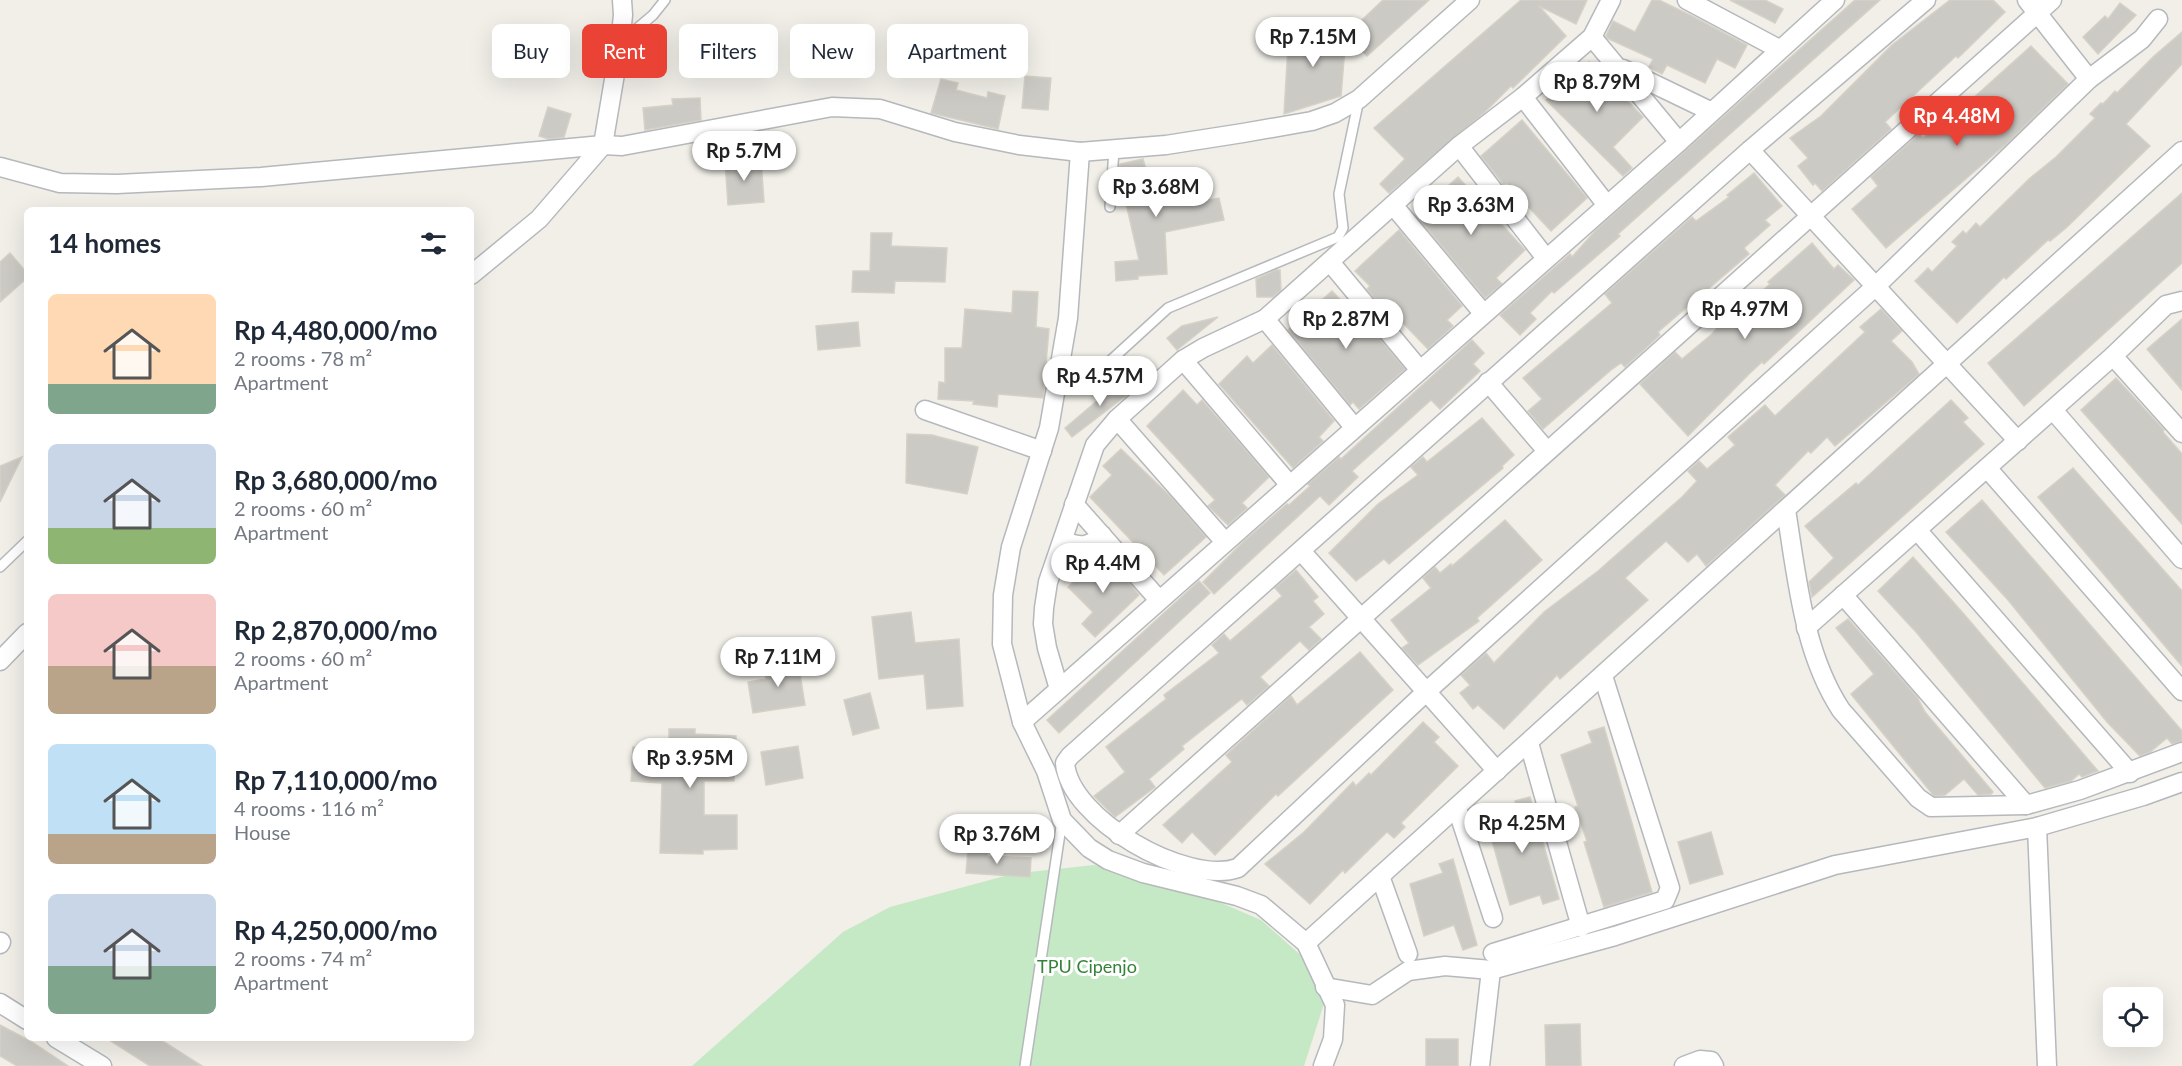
<!DOCTYPE html>
<html lang="en">
<head>
<meta charset="utf-8">
<style>
	:root { --surface:#fff; --page:#f2f2f3; --text:#1f2937; --muted:#747a83; --accent:#ea4335 }
	body { margin:0; font-family:Lato,sans-serif; background:var(--page); color:var(--text); height:100vh; display:flex; flex-direction:column; font-size:22px; white-space:nowrap }
	* { box-sizing:border-box; margin:0 }
	p { font-size:20px; color:var(--muted) }
	.icon { flex:none; width:33px; height:33px; fill:none; stroke:currentColor; stroke-width:2; stroke-linecap:round; stroke-linejoin:round }
	.map { position:relative; flex:1; overflow:hidden }
	.panel { position:absolute; left:24px; top:207px; width:450px; height:834px; display:flex; flex-direction:column; background:var(--surface); border-radius:9px; box-shadow:0 6px 24px #0002 }
	.panel>* { flex:none }
	.hud { position:absolute; left:492px; top:24px; width:570px; height:54px; display:flex; gap:12px }
	.fabs { position:absolute; left:2103px; top:987px; display:grid; gap:12px }
	.fabs a { display:grid; place-items:center; width:60px; height:60px; border-radius:9px; background:var(--surface); box-shadow:0 6px 24px #0002; font-size:30px }
	.price { position:absolute; translate:-50% -51px; padding:0 14px; border-radius:21px; background:#fff; color:#222; font-size:20px; line-height:39px; filter:drop-shadow(0 2px 3px #0008) }
	.price::after { content:''; position:absolute; left:50%; top:36px; width:18px; height:14px; margin-left:-9px; background:inherit; clip-path:polygon(0 0,100% 0,50% 100%) }
	.price.on { background:var(--accent); color:#fff }
	ul { padding:0; list-style:none }
	li { display:flex; align-items:center; gap:18px; height:150px; padding:0 24px }
	li span { display:grid; place-items:center; flex:none; width:168px; height:120px; border-radius:9px; color:#555 }
	li>.icon { margin-inline-start:auto }
	span .icon { width:72px; height:72px; fill:#fffc; stroke-width:1 }
	li b { font-size:26px }
	h2 { display:flex; justify-content:space-between; align-items:center; height:72px; padding:0 24px; font-size:26px }
	.tag { padding:0 21px; border-radius:9px; background:var(--surface); box-shadow:0 6px 24px #0002; font-size:21px; line-height:54px }
	.tag.on { background:var(--accent); color:#fff }
	.map>svg:first-child { display:block }
</style>
</head>
<body>
<div class="map">
<svg width="2182" height="1066" viewBox="0 0 2182 1066">
	<rect width="100%" height="100%" fill="#f1efe8"/>
	<polygon fill="#c5e8c5" points="1094,865 1184,887 1261,920 1331,982 1304,1066 692,1066 843,932 890,907 1012,874"/>
	<g fill="#cccac5" stroke="#d6d1c6" stroke-width="1.5">
		<polygon points="1383,0 1429,0 1367,56 1346,35"/>
		<polygon points="1521,0 1587,0 1576,24 1539,6 1566,36 1513,88 1511,86 1485,112 1389,193 1380,184 1405,159 1374,128"/>
		<polygon points="1652,0 1659,0 1692,16 1747,45 1735,68 1717,59 1705,83 1667,65 1662,74 1649,67 1653,59 1609,39 1606,36 1613,21 1635,32"/>
		<polygon points="1730,0 1765,0 1783,9 1775,23"/>
		<polygon points="1855,0 1880,0 1618,234 1620,236 1554,293 1552,291 1530,313 1536,319 1520,335 1500,315 1570,254 1572,257 1596,230"/>
		<polygon points="1950,0 1993,0 2005,12 1958,58 1956,56 1885,122 1891,129 1822,191 1815,183 1813,185 1798,166 1808,158 1790,138 1821,116 1892,45"/>
		<polygon points="2120,3 2136,15 2098,54 2083,37 2105,16 2108,19"/>
		<polygon points="1289,28 1346,35 1341,96 1284,114"/>
		<polygon points="2182,32 2182,64 2126,124 2150,146 2066,228 2050,241 2048,240 2006,279 2004,277 1957,323 1915,281 1928,268 1932,272 1957,246 1952,242 1963,231 1966,234 1976,223 1980,227 2030,178 2056,157 2095,118 2090,114 2101,103 2103,104 2115,91 2117,93 2154,56"/>
		<polygon points="2031,46 2068,84 2006,144 1886,248 1852,209 1878,186 1871,177 1919,134 1923,138 1961,109"/>
		<polygon points="1589,62 1643,117 1613,147 1632,168 1623,176 1546,100"/>
		<polygon points="1025,76 1051,78 1048,110 1022,108"/>
		<polygon points="941,79 958,83 956,90 987,98 988,92 1005,96 998,129 931,113"/>
		<polygon points="700,98 701,120 645,130 643,108 673,105 672,99"/>
		<polygon points="548,107 571,114 564,137 549,139 539,136"/>
		<polygon points="1522,120 1587,198 1551,231 1506,183 1504,185 1481,156"/>
		<polygon points="761,159 764,202 728,205 725,161"/>
		<polygon points="1143,159 1147,173 1169,168 1177,206 1219,198 1224,220 1165,232 1167,274 1138,276 1138,279 1116,281 1115,262 1139,260 1119,173 1120,164"/>
		<polygon points="1754,173 1782,206 1765,220 1770,225 1744,248 1749,254 1658,332 1660,335 1625,367 1621,363 1611,370 1543,429 1528,411 1542,399 1523,378 1612,303 1605,294 1692,217 1696,221 1729,197 1727,195"/>
		<polygon points="1458,177 1525,250 1496,278 1502,284 1485,298 1416,215"/>
		<polygon points="2182,193 2182,263 2024,406 1988,363"/>
		<polygon points="1399,230 1462,306 1447,320 1453,326 1428,349 1398,318 1394,322 1367,289 1370,286 1355,271"/>
		<polygon points="871,233 892,233 891,246 947,248 945,282 895,281 894,293 852,292 853,271 870,271"/>
		<polygon points="1812,243 1834,269 1838,265 1854,280 1764,364 1762,362 1749,374 1688,436 1640,384 1675,352 1682,359 1712,334 1731,311 1734,314 1745,306 1770,284 1768,282"/>
		<polygon points="10,253 27,273 27,278 0,302 0,262"/>
		<polygon points="1276,270 1280,270 1281,290 1273,297 1257,297 1256,279"/>
		<polygon points="1013,291 1038,292 1036,327 1049,329 1043,398 998,394 997,407 973,404 974,401 938,399 939,382 945,383 945,348 962,348 965,309 1012,313"/>
		<polygon points="1332,291 1348,308 1351,305 1405,369 1359,409 1353,402 1350,405 1288,330"/>
		<polygon points="1881,309 1902,331 1891,341 1912,362 1919,374 1835,446 1827,437 1811,453 1808,451 1775,485 1785,495 1706,566 1697,554 1688,562 1666,541 1625,578 1648,600 1560,679 1557,675 1504,729 1478,705 1473,709 1460,693 1470,685 1461,675 1486,653 1494,663 1544,612 1598,571 1682,497 1697,481 1688,471 1699,461 1707,469 1735,445 1728,437 1765,405 1775,416 1865,332 1860,327"/>
		<polygon points="1218,317 1177,350 1167,338 1182,326"/>
		<polygon points="2182,319 2182,390 2147,349"/>
		<polygon points="858,322 860,346 818,350 816,326"/>
		<polygon points="1472,340 1484,353 1473,364 1480,371 1440,409 1431,400 1352,471 1358,477 1329,505 1320,496 1214,594 1203,582 1244,541 1287,504 1289,505 1310,486 1308,484 1339,457 1341,459"/>
		<polygon points="1272,345 1334,421 1319,437 1323,441 1293,468 1219,384 1247,356 1253,363"/>
		<polygon points="1124,378 1133,390 1072,437 1065,428"/>
		<polygon points="2116,378 2164,430 2163,432 2182,454 2182,524 2081,410"/>
		<polygon points="1183,390 1197,405 1202,400 1269,477 1242,503 1247,508 1228,525 1208,506 1215,500 1147,426"/>
		<polygon points="1951,400 1968,418 1963,422 1984,444 1812,597 1809,582 1834,558 1805,526 1856,483 1858,485"/>
		<polygon points="1482,418 1514,455 1502,466 1503,468 1389,564 1384,559 1356,581 1329,553 1378,504 1418,475 1411,467 1423,457 1427,462"/>
		<polygon points="907,434 932,435 978,447 967,494 906,483"/>
		<polygon points="1121,449 1173,499 1206,537 1164,575 1090,497 1112,475 1103,466"/>
		<polygon points="22,457 0,502 0,466"/>
		<polygon points="2073,468 2182,591 2182,666 2038,497"/>
		<polygon points="1982,500 2182,731 2182,741 2172,744 2167,738 2150,752 2140,756 2107,722 2008,600 1946,532"/>
		<polygon points="1505,520 1542,560 1477,618 1479,621 1418,665 1402,648 1409,643 1391,620 1431,588 1423,578 1435,567 1440,573 1451,564 1452,566"/>
		<polygon points="1104,554 1139,595 1095,637 1082,624 1093,612 1068,587"/>
		<polygon points="1913,557 1963,613 2098,771 2082,777 2079,774 2071,781 2045,788 1916,632 1878,591"/>
		<polygon points="1296,570 1318,597 1313,601 1324,614 1309,627 1321,639 1309,650 1300,641 1260,677 1269,686 1247,705 1242,699 1239,701 1182,746 1184,749 1149,779 1155,787 1115,817 1094,796 1125,772 1106,747 1166,699 1164,695 1219,653 1212,645 1224,634 1230,641 1282,596 1275,588"/>
		<polygon points="1199,581 1210,593 1059,733 1047,720"/>
		<polygon points="911,612 915,643 959,639 963,706 927,709 924,674 879,679 872,617"/>
		<polygon points="1848,619 1917,697 1925,712 1993,792 1991,794 1978,795 1964,779 1945,795 1934,796 1851,694 1874,674 1836,628"/>
		<polygon points="1360,652 1393,690 1278,796 1276,794 1215,855 1192,832 1182,843 1163,825 1232,762 1226,755 1291,696 1297,705"/>
		<polygon points="798,661 805,705 753,713 748,682 766,679 764,666"/>
		<polygon points="870,693 879,728 853,735 844,700"/>
		<polygon points="1423,722 1439,737 1434,742 1458,766 1401,823 1405,827 1394,838 1387,832 1345,873 1343,870 1310,904 1265,864 1304,832 1353,782 1356,786 1369,773 1371,775"/>
		<polygon points="1604,727 1652,892 1604,907 1584,842 1587,841 1575,807 1578,806 1561,755 1592,743 1588,732"/>
		<polygon points="669,729 695,729 695,734 736,736 734,781 704,781 704,815 737,815 737,849 703,850 703,854 660,853 662,783 631,781 633,747 669,748"/>
		<polygon points="798,746 803,778 766,785 761,752"/>
		<polygon points="1530,797 1559,899 1543,904 1540,895 1510,905 1486,819 1517,807 1515,801"/>
		<polygon points="1711,832 1723,874 1690,884 1678,842"/>
		<polygon points="968,849 988,850 987,856 1031,858 1030,877 966,873"/>
		<polygon points="1453,859 1477,945 1463,950 1454,925 1424,936 1410,884 1443,873 1439,864"/>
		<polygon points="1580,1024 1581,1066 1546,1066 1545,1025"/>
		<polygon points="0,1025 32,1042 68,1066 17,1066 0,1056"/>
		<polygon points="106,1038 158,1038 202,1066 150,1066"/>
		<rect x="1426" y="1039" width="32" height="27"/>
	</g>
	<g fill="none" stroke-linecap="round" stroke-linejoin="round">
		<defs>
			<g id="lane">
				<polyline points="621,42 653,15 665,0"/>
				<polyline points="1110,207 1114,150"/>
				<polyline points="1055,391 1098,372 1168,308 1338,237 1343,228 1339,194 1359,99"/>
				<polyline points="0,567 27,541"/>
				<polyline points="1025,1066 1062,820"/>
			</g>
			<g id="street">
				<polyline points="1687,0 1779,49"/>
				<path d="M1926,0l-176,150 -680,606 -5,7c4,56 122,123 173,105l188,-176 450,-406 213,-207 53,-40 16,-20"/>
				<polyline points="2027,0 2089,79"/>
				<polyline points="1592,37 1679,142"/>
				<polyline points="1623,69 1710,111"/>
				<polyline points="1523,97 1606,204"/>
				<polyline points="1459,146 1545,257"/>
				<polyline points="1750,150 2018,441"/>
				<polyline points="1080,152 1068,318 1049,428 1011,547 1003,595 1002,644 1022,722 1046,771 1062,820 1089,848 1108,860 1143,873 1237,896 1261,905 1306,943 1335,1005 1333,1039 1323,1066"/>
				<polyline points="0,167 60,183 117,184 261,177 603,145 622,146 832,107 880,109 955,132 1019,145 1080,152 1166,145 1243,133 1312,121 1335,113 1359,99 1470,0"/>
				<polyline points="1393,205 1483,313"/>
				<polyline points="1330,262 1419,369"/>
				<polyline points="471,275 539,219 603,145 620,44 623,15 622,0"/>
				<polyline points="1265,319 1354,427"/>
				<polyline points="2113,356 2182,433"/>
				<polyline points="1183,360 1289,484"/>
				<polyline points="1488,382 1547,451"/>
				<polyline points="925,410 1042,451"/>
				<polyline points="2053,410 2182,559"/>
				<polyline points="1117,419 1225,542"/>
				<polyline points="1987,468 2182,691"/>
				<polyline points="1074,504 1159,600"/>
				<path d="M1786,510c11,67 17,142 55,200l77,88 13,9 95,-2 54,-15 102,-38"/>
				<polyline points="1917,530 2130,773"/>
				<path d="M1063,541c17,6 25,7 39,-6"/>
				<polyline points="1301,551 1497,771"/>
				<polyline points="1843,595 2026,805"/>
				<polyline points="1806,628 2113,356 2166,305 2182,301"/>
				<polyline points="0,661 27,633"/>
				<polyline points="1059,689 1047,648 1043,624 1044,608 1048,582 1095,445 1117,419 1183,360 1203,348 1265,319 1459,146 1523,97 1592,37 1611,0"/>
				<polyline points="1022,722 1679,142 1835,0"/>
				<polyline points="1529,743 1581,927"/>
				<polyline points="1457,808 1493,918"/>
				<polyline points="2037,827 2047,1066"/>
				<polyline points="1119,835 2052,0"/>
				<polyline points="1380,876 1408,954"/>
				<polyline points="1306,943 2182,151"/>
				<polyline points="0,944 1,942"/>
				<polyline points="1493,953 1665,900 1670,888 1603,676"/>
				<polyline points="1325,987 1372,995 1408,971 1445,966 1491,970 1615,936 1835,865 2037,827 2143,796 2182,782"/>
				<polyline points="0,1003 27,1020"/>
				<polyline points="56,1038 102,1066"/>
				<polyline points="1480,1066 1491,970"/>
				<polyline points="1684,1066 1700,1060 1711,1061 1714,1066"/>
			</g>
		</defs>
		<use href="#lane" stroke="#b5b8bc" stroke-width="12"/>
		<use href="#street" stroke="#b5b8bc" stroke-width="21"/>
		<use href="#lane" stroke="#fff" stroke-width="9"/>
		<use href="#street" stroke="#fff" stroke-width="18"/>
	</g>
	<g text-anchor="middle" dominant-baseline="central" stroke-width="6" stroke-linejoin="round" paint-order="stroke">
		<g font-size="18" fill="#348238" stroke="#fff">
			<text x="1087" y="966">TPU Cipenjo</text>
		</g>
	</g>
</svg>
<div class="fabs">
<a><svg class="icon" aria-label="locate" viewBox="0 0 24 24"><circle cx="12" cy="12" r="6"/><path d="M12 2v4M12 18v4M2 12h4M18 12h4"/></svg></a>
</div>
<b class="price" style="left:1313px;top:68px">Rp 7.15M</b>
<b class="price" style="left:1597px;top:113px">Rp 8.79M</b>
<b class="price on" style="left:1957px;top:147px">Rp 4.48M</b>
<b class="price" style="left:744px;top:182px">Rp 5.7M</b>
<b class="price" style="left:1156px;top:218px">Rp 3.68M</b>
<b class="price" style="left:1471px;top:236px">Rp 3.63M</b>
<b class="price" style="left:1745px;top:340px">Rp 4.97M</b>
<b class="price" style="left:1346px;top:350px">Rp 2.87M</b>
<b class="price" style="left:1100px;top:407px">Rp 4.57M</b>
<b class="price" style="left:1103px;top:594px">Rp 4.4M</b>
<b class="price" style="left:778px;top:688px">Rp 7.11M</b>
<b class="price" style="left:690px;top:789px">Rp 3.95M</b>
<b class="price" style="left:1522px;top:854px">Rp 4.25M</b>
<b class="price" style="left:997px;top:865px">Rp 3.76M</b>
<div class="hud">
<a class="tag">Buy</a>
<a class="tag on">Rent</a>
<a class="tag">Filters</a>
<a class="tag">New</a>
<a class="tag">Apartment</a>
</div>
<section class="panel">
<h2>14 homes<svg class="icon" aria-label="filters" viewBox="0 0 24 24"><path d="M4 7h16M4 17h16"/><circle cx="9" cy="7" r="2"/><circle cx="15" cy="17" r="2"/></svg></h2>
<ul>
<li><span style="background:linear-gradient(#ffd9b3 75%,#7fa58c 0)"><svg class="icon" aria-label="home" viewBox="0 0 24 24"><path d="M3 11l9-7 9 7M6 9v11h12V9"/></svg></span><div><b>Rp 4,480,000/mo</b><p>2 rooms · 78 m²</p><p>Apartment</p></div></li>
<li><span style="background:linear-gradient(#c9d6e8 70%,#8fb573 0)"><svg class="icon" aria-label="home" viewBox="0 0 24 24"><path d="M3 11l9-7 9 7M6 9v11h12V9"/></svg></span><div><b>Rp 3,680,000/mo</b><p>2 rooms · 60 m²</p><p>Apartment</p></div></li>
<li><span style="background:linear-gradient(#f6c9c9 60%,#b9a48a 0)"><svg class="icon" aria-label="home" viewBox="0 0 24 24"><path d="M3 11l9-7 9 7M6 9v11h12V9"/></svg></span><div><b>Rp 2,870,000/mo</b><p>2 rooms · 60 m²</p><p>Apartment</p></div></li>
<li><span style="background:linear-gradient(#bfe0f5 75%,#b9a48a 0)"><svg class="icon" aria-label="home" viewBox="0 0 24 24"><path d="M3 11l9-7 9 7M6 9v11h12V9"/></svg></span><div><b>Rp 7,110,000/mo</b><p>4 rooms · 116 m²</p><p>House</p></div></li>
<li><span style="background:linear-gradient(#c9d6e8 60%,#7fa58c 0)"><svg class="icon" aria-label="home" viewBox="0 0 24 24"><path d="M3 11l9-7 9 7M6 9v11h12V9"/></svg></span><div><b>Rp 4,250,000/mo</b><p>2 rooms · 74 m²</p><p>Apartment</p></div></li>
</ul>
</section>
</div>
</body>
</html>
